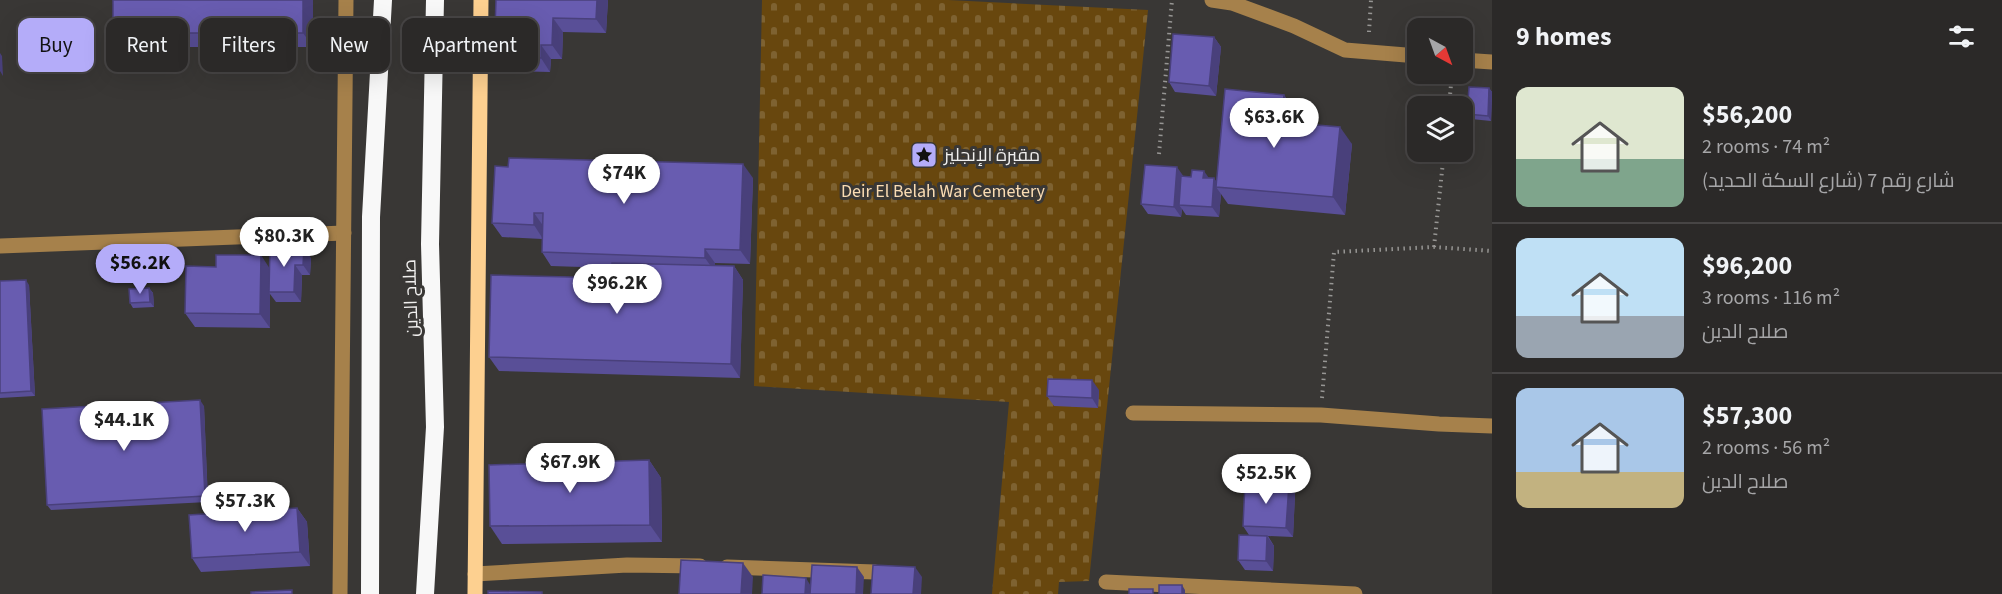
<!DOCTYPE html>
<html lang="en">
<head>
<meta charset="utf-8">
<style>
	:root { --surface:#2b2928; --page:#373534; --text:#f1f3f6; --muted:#a6a6a8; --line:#474545; --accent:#b4acf9 }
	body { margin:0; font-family:"Source Sans 3",Cairo,sans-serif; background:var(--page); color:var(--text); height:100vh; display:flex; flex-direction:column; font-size:22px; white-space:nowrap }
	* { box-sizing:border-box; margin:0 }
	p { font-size:20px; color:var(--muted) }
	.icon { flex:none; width:33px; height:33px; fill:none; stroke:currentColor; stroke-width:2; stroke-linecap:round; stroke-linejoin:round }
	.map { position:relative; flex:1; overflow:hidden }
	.details { display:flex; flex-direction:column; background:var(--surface); width:510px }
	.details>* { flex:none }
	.hud { position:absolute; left:18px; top:18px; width:570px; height:54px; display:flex; gap:12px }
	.needle { width:39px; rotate:139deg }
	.fabs { position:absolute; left:1407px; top:18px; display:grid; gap:12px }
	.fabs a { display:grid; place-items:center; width:66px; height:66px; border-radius:12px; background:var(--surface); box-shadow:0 6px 24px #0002,0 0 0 2px var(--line); font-size:30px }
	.price { position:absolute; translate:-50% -51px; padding:0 14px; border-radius:21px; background:#fff; color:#222; font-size:20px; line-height:39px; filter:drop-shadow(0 2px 3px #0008) }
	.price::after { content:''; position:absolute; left:50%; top:36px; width:18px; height:14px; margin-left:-9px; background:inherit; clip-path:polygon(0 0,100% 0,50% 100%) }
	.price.current { background:var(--accent); color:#111 }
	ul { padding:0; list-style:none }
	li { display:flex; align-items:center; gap:18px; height:150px; padding:0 24px }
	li+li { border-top:2px solid var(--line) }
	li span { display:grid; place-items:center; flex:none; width:168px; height:120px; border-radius:12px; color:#555 }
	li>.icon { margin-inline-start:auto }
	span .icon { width:72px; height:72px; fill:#fffc; stroke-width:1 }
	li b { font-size:26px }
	h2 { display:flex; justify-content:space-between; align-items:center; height:72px; padding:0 24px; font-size:26px }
	.chip { padding:0 21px; border-radius:12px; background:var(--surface); box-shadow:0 6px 24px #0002,0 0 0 2px var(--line); font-size:21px; line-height:54px }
	.chip.current { background:var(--accent); color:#111 }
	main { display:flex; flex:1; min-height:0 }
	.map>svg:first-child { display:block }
</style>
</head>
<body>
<main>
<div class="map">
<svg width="1492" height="594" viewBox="0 0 1492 594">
	<defs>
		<pattern id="cemetery-stones" width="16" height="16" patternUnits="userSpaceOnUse" patternTransform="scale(1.5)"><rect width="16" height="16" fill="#68470e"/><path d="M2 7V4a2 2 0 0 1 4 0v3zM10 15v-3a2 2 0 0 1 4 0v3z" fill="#7e6231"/></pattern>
	</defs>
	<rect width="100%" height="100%" fill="#393735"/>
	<polygon fill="url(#cemetery-stones)" points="762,0 948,0 1148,10 1089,581 1059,582 1058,594 992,594 1009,402 754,386"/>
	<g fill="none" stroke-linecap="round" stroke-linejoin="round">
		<g stroke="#979694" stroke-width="4" stroke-dasharray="1.5 4.5" stroke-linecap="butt">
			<polyline points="1369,32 1371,0"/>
			<polyline points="1449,106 1452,74"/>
			<polyline points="1159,154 1172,0"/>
			<polyline points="1434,247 1444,152"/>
			<polyline points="1322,398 1334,252 1434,247 1492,251"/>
		</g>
		<g stroke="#a6814b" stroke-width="15">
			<polyline points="1212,0 1232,3 1294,26 1345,50 1418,56"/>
			<polyline points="1462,60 1492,62"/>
			<polyline points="0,246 344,233"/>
			<polyline points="1133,413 1321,415 1439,424 1492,426"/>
			<polyline points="727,567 875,572"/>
			<polyline points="475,574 627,565 700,566"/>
			<polyline points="1106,582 1355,594"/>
			<polyline points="340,594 346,0"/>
		</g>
		<polyline stroke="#fdd090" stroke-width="15" points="475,594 481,0"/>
		<g stroke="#f8f8f8" stroke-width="18">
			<polyline points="370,594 371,217 383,0"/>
			<polyline points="425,594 435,427 430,244 435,0"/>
		</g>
	</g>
	<g fill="#594f97">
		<polygon points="113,0 313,0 313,47 123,47 113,33"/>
		<polygon points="496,0 608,0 606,33 563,32 562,59 551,59 550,72 504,71 494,57"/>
		<polygon points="1214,37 1221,47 1216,96 1175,92 1169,82"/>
		<polygon points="1489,88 1492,92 1491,121 1471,119 1467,114"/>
		<polygon points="1284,95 1296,112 1295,123 1352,144 1345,215 1228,204 1221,194 1219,217 1186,215 1182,209 1181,217 1148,214 1141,204 1184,176 1214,178 1216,182"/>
		<polygon points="495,166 753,178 750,264 715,263 715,266 734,266 743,280 740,378 499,371 489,357 611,278 612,268 551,266 542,252 542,239 502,237 492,223"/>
		<polygon points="311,258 310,275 302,275 301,302 276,302 270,294 270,328 195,327 185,313 270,268"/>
		<polygon points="0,281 29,285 35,396 0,398"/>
		<polygon points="149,288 153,293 154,307 133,308 130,303"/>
		<polygon points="1099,390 1098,408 1054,406 1047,396"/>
		<polygon points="204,406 208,502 51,510 47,505"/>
		<polygon points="649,460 661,478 662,542 502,544 490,526"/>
		<polygon points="1289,484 1295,494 1293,537 1268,536 1274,546 1273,571 1245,570 1238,560 1249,535 1243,526"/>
		<polygon points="297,508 307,522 310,566 201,572 192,558"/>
	</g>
	<g fill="#49407b">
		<polygon points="303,0 313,0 313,47 303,33"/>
		<polygon points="597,0 608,0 606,33 596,19"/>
		<polygon points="553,18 563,32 562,59 552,45"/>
		<polygon points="1214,37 1221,47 1216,96 1209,86"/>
		<polygon points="541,45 551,59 550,72 541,58"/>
		<polygon points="0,53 2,56 3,76 0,71"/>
		<polygon points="1489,88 1492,92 1491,121 1488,116"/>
		<polygon points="1284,95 1296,112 1294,139 1281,122"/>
		<polygon points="1340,127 1352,144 1345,215 1333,197"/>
		<polygon points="743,164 753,178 750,264 740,250"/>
		<polygon points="1177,167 1184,177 1179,205 1182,209 1181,217 1174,207"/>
		<polygon points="1204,171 1211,181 1203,178"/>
		<polygon points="1214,178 1220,187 1216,187 1221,194 1219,217 1212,207"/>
		<polygon points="534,213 544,227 543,239 534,225"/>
		<polygon points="304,248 311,258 310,275 303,265"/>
		<polygon points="705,249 715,263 715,272 705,258"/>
		<polygon points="261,255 270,269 269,292 270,294 270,328 260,314"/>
		<polygon points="295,265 302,275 301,302 294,292"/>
		<polygon points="734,266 743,280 740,378 731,364"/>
		<polygon points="26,280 29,285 35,396 31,391"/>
		<polygon points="149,288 153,293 154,307 150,302"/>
		<polygon points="1092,380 1099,390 1098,408 1092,398"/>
		<polygon points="200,400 204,406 208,502 205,496"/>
		<polygon points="649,460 661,478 662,542 650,525"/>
		<polygon points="1289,484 1295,494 1293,537 1286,528"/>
		<polygon points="297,508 307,522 310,566 300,552"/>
		<polygon points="1267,536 1274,546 1273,571 1266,561"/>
		<polygon points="743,563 753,577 752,594 741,594"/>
		<polygon points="857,567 864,577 863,594 856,594"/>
		<polygon points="915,567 922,577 921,594 913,594"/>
		<polygon points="806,578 812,588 812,594 805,594"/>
		<polygon points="1182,585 1185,590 1185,594 1182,594"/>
	</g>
	<g fill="#685cb0" stroke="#49407b" stroke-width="1.5">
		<rect x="113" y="0" width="190" height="33"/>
		<polygon points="496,0 597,0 596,19 553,18 552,45 541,45 541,58 494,57"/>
		<polygon points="1173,34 1214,37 1209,86 1169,82"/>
		<polygon points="1469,87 1489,88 1488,116 1467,114"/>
		<polygon points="1225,89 1284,95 1281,122 1340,127 1333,197 1216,187"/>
		<polygon points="509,158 743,164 740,250 705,249 705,258 542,252 543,213 534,213 534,225 492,223 495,166 508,167"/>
		<polygon points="1145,165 1177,167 1174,207 1141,204"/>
		<polygon points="1192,170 1204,171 1203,178 1214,178 1212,207 1179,205 1181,176 1191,177"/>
		<polygon points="270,247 304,248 303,265 295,265 294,292 269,292"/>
		<polygon points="216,255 261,255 260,314 185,313 186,266 216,267"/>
		<polygon points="612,263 734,266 731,364 489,357 491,275 611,278"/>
		<polygon points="26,280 31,391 0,393 0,281"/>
		<polygon points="149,288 150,302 130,303 129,289"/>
		<polygon points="1048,379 1092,380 1092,398 1047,396"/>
		<polygon points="200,400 205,496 47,505 42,409"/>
		<polygon points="649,460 650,525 490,526 489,465"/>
		<polygon points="1245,483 1289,484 1286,528 1243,526"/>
		<polygon points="297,508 300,552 192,558 189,515"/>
		<polygon points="1239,535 1267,536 1266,561 1238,560"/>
		<polygon points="681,560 743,563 741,594 679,594"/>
		<polygon points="812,565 857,567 856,594 810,594"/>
		<polygon points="873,565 915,567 913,594 871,594"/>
		<polygon points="763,575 806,578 805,594 762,594"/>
		<rect x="1159" y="585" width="23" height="9"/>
		<rect x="1129" y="589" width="24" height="5"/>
		<polygon points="292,590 292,594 251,594 251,592"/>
		<polygon points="488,591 542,592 542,594 488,594"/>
	</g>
	<defs>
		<symbol id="sight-square" viewBox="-11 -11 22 22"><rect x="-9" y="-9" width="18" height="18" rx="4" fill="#b4acf9" stroke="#393735"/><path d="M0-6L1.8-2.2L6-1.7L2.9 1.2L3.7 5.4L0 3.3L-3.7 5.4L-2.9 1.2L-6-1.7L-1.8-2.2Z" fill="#111"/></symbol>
	</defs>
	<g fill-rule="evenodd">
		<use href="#sight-square" x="909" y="140" width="30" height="30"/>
	</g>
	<g text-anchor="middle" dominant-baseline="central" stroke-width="6" stroke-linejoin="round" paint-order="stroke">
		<g font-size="18" fill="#f0efee" stroke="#393735" text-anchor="start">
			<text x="944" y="155">مقبرة الإنجليز</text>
		</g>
		<g font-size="18" fill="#fadcb3" stroke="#393735">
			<text x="943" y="191">Deir El Belah War Cemetery</text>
		</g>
		<g font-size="18" fill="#f0efee" stroke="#393735">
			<text transform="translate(411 298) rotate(-92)">صلاح الدين</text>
		</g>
	</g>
</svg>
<div class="fabs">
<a><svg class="needle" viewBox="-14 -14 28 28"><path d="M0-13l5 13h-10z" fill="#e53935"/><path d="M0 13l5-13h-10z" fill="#a6a6a8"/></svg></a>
<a><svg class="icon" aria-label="layers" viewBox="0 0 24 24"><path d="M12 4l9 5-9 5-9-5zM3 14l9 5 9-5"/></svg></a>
</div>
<b class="price" style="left:1274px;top:149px">$63.6K</b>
<b class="price" style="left:624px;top:205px">$74K</b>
<b class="price" style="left:284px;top:268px">$80.3K</b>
<b class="price current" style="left:140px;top:295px">$56.2K</b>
<b class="price" style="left:617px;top:315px">$96.2K</b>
<b class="price" style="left:124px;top:452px">$44.1K</b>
<b class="price" style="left:570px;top:494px">$67.9K</b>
<b class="price" style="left:1266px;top:505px">$52.5K</b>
<b class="price" style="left:245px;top:533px">$57.3K</b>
<div class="hud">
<a class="chip current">Buy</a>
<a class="chip">Rent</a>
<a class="chip">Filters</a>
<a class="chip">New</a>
<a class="chip">Apartment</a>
</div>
</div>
<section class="details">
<h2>9 homes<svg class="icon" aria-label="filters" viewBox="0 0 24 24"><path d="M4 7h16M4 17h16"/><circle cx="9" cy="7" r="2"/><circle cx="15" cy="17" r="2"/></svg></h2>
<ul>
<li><span style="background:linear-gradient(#dfe7d0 60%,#7fa58c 0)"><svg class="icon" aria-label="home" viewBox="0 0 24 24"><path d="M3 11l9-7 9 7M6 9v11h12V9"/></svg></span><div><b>$56,200</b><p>2 rooms · 74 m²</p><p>شارع رقم 7 (شارع السكة الحديد)</p></div></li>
<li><span style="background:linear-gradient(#bfe0f5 65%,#9aa5b1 0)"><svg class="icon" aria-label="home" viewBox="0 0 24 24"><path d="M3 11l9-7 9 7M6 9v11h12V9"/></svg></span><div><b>$96,200</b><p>3 rooms · 116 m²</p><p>صلاح الدين</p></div></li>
<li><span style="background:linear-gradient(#a9c7e8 70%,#c2b280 0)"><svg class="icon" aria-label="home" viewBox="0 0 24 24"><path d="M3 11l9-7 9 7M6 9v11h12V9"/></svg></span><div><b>$57,300</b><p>2 rooms · 56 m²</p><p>صلاح الدين</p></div></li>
</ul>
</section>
</main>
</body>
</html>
